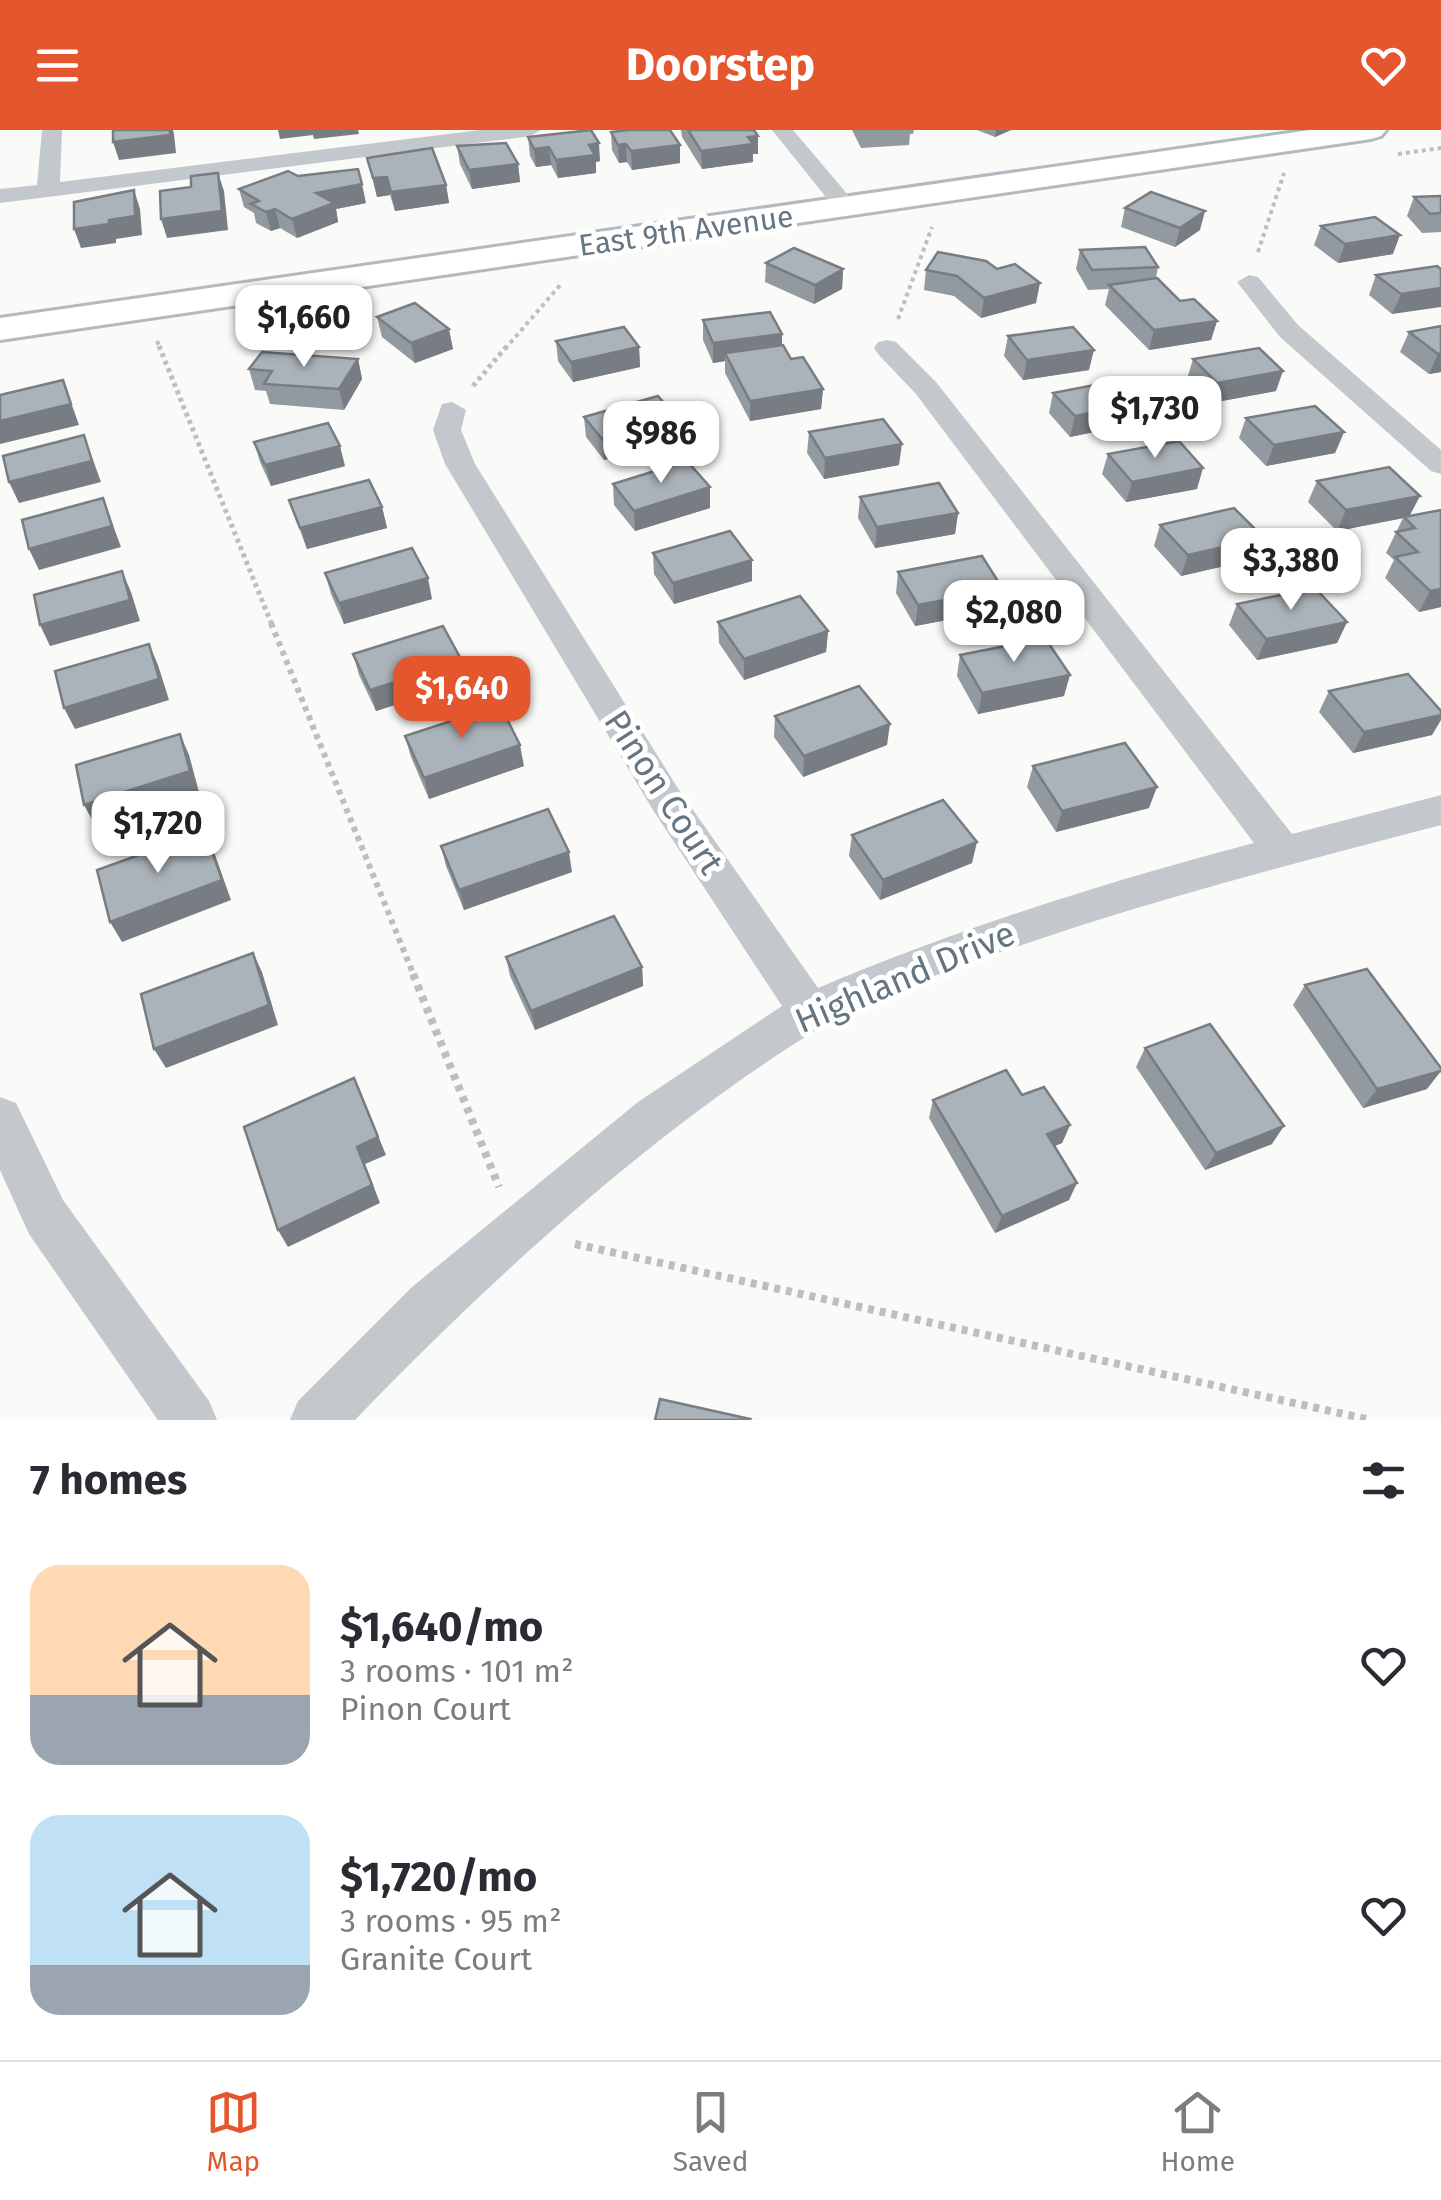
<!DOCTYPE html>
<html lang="en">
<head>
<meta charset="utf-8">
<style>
	:root { --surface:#fff; --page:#f2f2f3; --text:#2b2b33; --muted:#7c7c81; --line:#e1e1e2; --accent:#e4572e }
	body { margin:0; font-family:"Fira Sans",sans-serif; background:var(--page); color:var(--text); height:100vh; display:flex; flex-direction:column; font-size:38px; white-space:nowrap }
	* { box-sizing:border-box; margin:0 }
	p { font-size:32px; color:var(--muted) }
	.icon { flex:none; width:55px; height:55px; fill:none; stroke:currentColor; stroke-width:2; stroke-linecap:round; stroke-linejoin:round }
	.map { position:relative; height:1290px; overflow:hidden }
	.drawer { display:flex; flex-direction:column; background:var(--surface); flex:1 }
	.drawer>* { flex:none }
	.price { position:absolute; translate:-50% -85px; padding:0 22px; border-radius:20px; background:#fff; color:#222; font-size:32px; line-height:65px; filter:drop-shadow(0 2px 5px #0008) }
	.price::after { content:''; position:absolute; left:50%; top:60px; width:30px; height:22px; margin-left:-15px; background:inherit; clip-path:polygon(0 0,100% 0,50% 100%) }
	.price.selected { background:var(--accent); color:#fff }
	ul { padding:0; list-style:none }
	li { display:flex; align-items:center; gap:30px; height:250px; padding:0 30px }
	li span { display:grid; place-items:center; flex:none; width:280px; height:200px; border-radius:30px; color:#555 }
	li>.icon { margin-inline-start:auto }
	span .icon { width:120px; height:120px; fill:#fffc; stroke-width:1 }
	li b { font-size:42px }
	h2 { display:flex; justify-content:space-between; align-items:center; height:120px; padding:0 30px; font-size:42px }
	header { display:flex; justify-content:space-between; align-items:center; height:130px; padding:0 30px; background:var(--accent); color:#fff; font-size:45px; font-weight:700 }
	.tab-bar { display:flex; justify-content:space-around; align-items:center; height:140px; border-top:2px solid var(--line); background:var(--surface); font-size:28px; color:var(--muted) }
	.tab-bar a { display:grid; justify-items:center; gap:5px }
	.tab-bar .selected { color:var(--accent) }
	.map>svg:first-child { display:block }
</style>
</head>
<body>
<header><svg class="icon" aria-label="menu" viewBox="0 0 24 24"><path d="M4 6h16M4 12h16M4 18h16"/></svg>Doorstep<svg class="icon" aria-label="heart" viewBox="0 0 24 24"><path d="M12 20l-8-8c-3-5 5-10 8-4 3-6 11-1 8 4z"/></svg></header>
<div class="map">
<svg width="1441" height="1290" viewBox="0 0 1441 1290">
	<rect width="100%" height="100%" fill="#fafaf8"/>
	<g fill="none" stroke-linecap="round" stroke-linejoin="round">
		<defs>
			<polygon id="secondary" points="1310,0 1386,0 1381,6 1371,9 0,210 0,188"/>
		</defs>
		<use href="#secondary" stroke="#b3babf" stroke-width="6"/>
		<g stroke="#bbbfc2" stroke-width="4" stroke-dasharray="4 4" stroke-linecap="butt">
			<polyline points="1398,24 1441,18"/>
			<polyline points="1258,122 1284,43"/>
			<polyline points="898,189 932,97"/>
			<polyline points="157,211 160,219"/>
			<polyline points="505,219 562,153"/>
		</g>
		<g stroke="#bbbfc2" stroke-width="5" stroke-dasharray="4 4" stroke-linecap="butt">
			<polyline points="159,216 272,495"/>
			<polyline points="473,256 507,216"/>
		</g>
		<polyline stroke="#bbbfc2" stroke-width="6" stroke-dasharray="5 5" stroke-linecap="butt" points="271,493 414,846"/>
		<g stroke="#bbbfc2" stroke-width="8" stroke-dasharray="6 6" stroke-linecap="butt">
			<polyline points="413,844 499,1057"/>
			<polyline points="575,1114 1371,1290"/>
		</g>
		<g fill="#c3c8cc" fill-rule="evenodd">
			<polygon points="42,0 62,0 60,52 480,0 541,0 531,6 0,73 0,59 37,55"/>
			<polygon points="772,0 793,0 854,72 857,77 854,82 838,82"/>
			<polygon points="1249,145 1258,147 1298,195 1441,320 1441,344 1431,341 1280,207 1237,152"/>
			<path d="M887,210l9,2 40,40 356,452 149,-39v30c-152,40 -302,78 -451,131 -51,18 -121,42 -167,70 -168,102 -332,253 -468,394h-65l8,-19 114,-114 226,-185 144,-96 -129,-196 -208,-346 -12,-34 9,-26 10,-2 14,8 -5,20 14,34 204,326 139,198c143,-60 287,-106 436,-145l-338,-449 -38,-40 -4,-6 4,-6z"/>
			<polygon points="0,967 16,973 63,1070 209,1271 217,1290 158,1290 29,1104 0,1040"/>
		</g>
		<use href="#secondary" fill="#fff" fill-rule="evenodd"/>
	</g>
	<g fill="#929a9f">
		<polygon points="681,0 754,0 758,24 753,24 753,32 702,39 682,7"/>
		<polygon points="852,0 914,0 913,4 910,4 909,15 861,18"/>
		<polygon points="977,0 1011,0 995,7"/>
		<polygon points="611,2 680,15 680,33 632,40 627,32 619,33 612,20"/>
		<polygon points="528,7 600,31 596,32 596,43 558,48 551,35 536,37 530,26"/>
		<polygon points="457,16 518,34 520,52 472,59 460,34"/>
		<polygon points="367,28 446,55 449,73 395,81 390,65 377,67"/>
		<polygon points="298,46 366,73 336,79 338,92 297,108 280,98 271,101 256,93 254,83 244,77 239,59"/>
		<polygon points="1441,66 1441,102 1422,103 1407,86 1414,67"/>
		<polygon points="1125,78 1200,100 1175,117 1121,97"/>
		<polygon points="1321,96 1393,124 1338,133 1314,115"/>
		<polygon points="1080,120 1158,137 1156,148 1180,171 1217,191 1211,210 1149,220 1105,175 1109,159 1088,160 1076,139"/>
		<polygon points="938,122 1036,173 981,188 954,166 924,160 926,140"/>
		<polygon points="766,133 843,139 842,159 814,174 765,152"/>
		<polygon points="1441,139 1392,184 1369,165 1376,145"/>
		<polygon points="377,187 453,219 415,233 382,207"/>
		<polygon points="703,190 782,204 782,215 791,229 823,259 821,279 750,291 725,243 725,231 713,233 703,210"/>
		<polygon points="1441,196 1441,242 1429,244 1400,222 1409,202"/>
		<polygon points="1008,206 1089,240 1023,250 1004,226"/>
		<polygon points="556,211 639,217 640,237 573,252 558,231"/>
		<polygon points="358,229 362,249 344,280 270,274 266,261 255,260 249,239"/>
		<polygon points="1193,229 1276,261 1211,273 1187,249"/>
		<polygon points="1053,263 1148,272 1142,292 1070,307 1049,283"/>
		<polygon points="584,287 678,309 604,330 586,307"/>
		<polygon points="1246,288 1344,302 1335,323 1266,336 1239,308"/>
		<polygon points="809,302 899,335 824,349 807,323"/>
		<polygon points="254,312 345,336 271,356 260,332"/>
		<polygon points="1108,324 1197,359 1126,372 1102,344"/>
		<polygon points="1317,351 1410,386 1441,380 1441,477 1419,482 1385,448 1394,430 1386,423 1403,388 1337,401 1308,372"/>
		<polygon points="613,354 710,357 710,378 635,401 614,375"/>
		<polygon points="860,367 958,383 955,404 875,418 858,388"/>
		<polygon points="289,370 382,377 387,398 307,419"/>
		<polygon points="1160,395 1264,408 1255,429 1181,446 1154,416"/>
		<polygon points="653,423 752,430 752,451 674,474 654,444"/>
		<polygon points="898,442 999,480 915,496 896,463"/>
		<polygon points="325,443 432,469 344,494 331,464"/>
		<polygon points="1237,474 1347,492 1337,513 1257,530 1229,495"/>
		<polygon points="718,492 828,501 826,522 744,550 719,513"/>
		<polygon points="353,524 462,531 466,552 376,581 359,545"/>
		<polygon points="960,525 1064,566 978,584 957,546"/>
		<polygon points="1329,561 1432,605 1353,623 1319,582"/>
		<polygon points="775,586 887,615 803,647 774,607"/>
		<polygon points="405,606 524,636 429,669 411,627"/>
		<polygon points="1033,636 1149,678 1056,702 1027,657"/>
		<polygon points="852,705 972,733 880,770 849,726"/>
		<polygon points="441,716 572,742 464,780 446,736"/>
		<polygon points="506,827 642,837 643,856 535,900 510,846"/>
		<polygon points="1305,855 1427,959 1363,978 1293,875"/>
		<polygon points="1145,918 1272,1014 1205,1040 1136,937"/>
		<polygon points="1022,965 1070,995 1062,1013 1054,1016 1069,1070 995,1103 929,988 933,970"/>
	</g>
	<g fill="#777d82">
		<polygon points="170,0 173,0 174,4 176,23 119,30 113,12"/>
		<polygon points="278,0 358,0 359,4 314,9 313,5 280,9"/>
		<polygon points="996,0 1011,0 995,7"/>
		<polygon points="758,6 758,24 753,24 753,32 702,39 701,21 748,7"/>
		<polygon points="599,13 600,31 596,32 596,43 558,48 556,30 589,15"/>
		<polygon points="626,14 627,32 619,33 618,15"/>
		<polygon points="680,15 680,33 632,40 631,21"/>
		<polygon points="549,17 551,35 536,37 534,19"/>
		<polygon points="518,34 520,52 472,59 469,40"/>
		<polygon points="218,43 224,61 228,100 167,108 161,89"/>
		<polygon points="387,47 390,65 377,67 373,48"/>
		<polygon points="362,54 366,73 336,79 338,92 297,108 292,89 316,63"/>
		<polygon points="446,55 449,73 395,81 391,62"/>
		<polygon points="134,60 140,79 142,105 116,109 116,113 81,118 74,99 109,90"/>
		<polygon points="275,79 280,98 271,101 266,82"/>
		<polygon points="1205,81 1200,100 1175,117 1180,98"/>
		<polygon points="1400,105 1393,124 1338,133 1345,114"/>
		<polygon points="843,139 842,159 814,174 815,155"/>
		<polygon points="1040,153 1036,173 981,188 984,168"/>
		<polygon points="1441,158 1441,177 1392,184 1401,164"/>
		<polygon points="1217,191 1211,210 1149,220 1154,200"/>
		<polygon points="449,199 453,219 415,233 411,213"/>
		<polygon points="782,204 782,224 725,223 725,231 713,233 713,213"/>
		<polygon points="639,217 640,237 573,252 571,232"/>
		<polygon points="1094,220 1089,240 1023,250 1027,230"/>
		<polygon points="1441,223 1441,242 1429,244 1438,224"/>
		<polygon points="358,229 362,249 344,280 339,259"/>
		<polygon points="1283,241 1276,261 1211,273 1217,253"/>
		<polygon points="63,250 79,295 0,314 0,291"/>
		<polygon points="823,259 821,279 750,291 750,271"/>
		<polygon points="1148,272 1142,292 1070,307 1075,286"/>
		<polygon points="677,288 678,309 604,330 603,310"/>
		<polygon points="1344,302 1335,323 1266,336 1274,315"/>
		<polygon points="84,305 101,352 19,373 9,352"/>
		<polygon points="902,314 899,335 824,349 825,328"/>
		<polygon points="340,316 345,336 271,356 265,335"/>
		<polygon points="1203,338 1197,359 1126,372 1132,352"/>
		<polygon points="710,357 710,378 635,401 634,381"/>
		<polygon points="1420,366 1409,387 1337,401 1346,380"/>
		<polygon points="103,368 121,417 39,440 29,419"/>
		<polygon points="382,377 387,398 307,419 300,398"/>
		<polygon points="958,383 955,404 875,418 877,397"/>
		<polygon points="1264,408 1255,429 1181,446 1188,425"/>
		<polygon points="752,430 752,451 674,474 673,453"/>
		<polygon points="122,441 131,462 140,491 50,516 40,495"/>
		<polygon points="428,448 432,469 344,494 339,473"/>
		<polygon points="1003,459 999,480 915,496 918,475"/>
		<polygon points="1441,459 1441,477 1419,482 1430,461"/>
		<polygon points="1347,492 1337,513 1257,530 1266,509"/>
		<polygon points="828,501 826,522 744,550 744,529"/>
		<polygon points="149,514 158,535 169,570 75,599 64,578"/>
		<polygon points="462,531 466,552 376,581 370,560"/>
		<polygon points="1070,545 1064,566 978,584 982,563"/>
		<polygon points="1441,585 1441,590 1432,605 1353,623 1364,602"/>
		<polygon points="890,594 887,615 803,647 804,626"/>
		<polygon points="180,604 189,625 199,662 95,695 84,675"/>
		<polygon points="520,615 524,636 429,669 424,648"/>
		<polygon points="1157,657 1149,678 1056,702 1062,681"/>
		<polygon points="205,701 214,722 231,770 122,812 110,792"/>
		<polygon points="977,712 972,733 880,770 883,750"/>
		<polygon points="569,722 572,742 464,780 459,760"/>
		<polygon points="253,823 262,842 278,895 166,938 154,919"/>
		<polygon points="642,837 643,856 535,900 531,881"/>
		<polygon points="1441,941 1427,959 1363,978 1377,959"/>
		<polygon points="354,948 386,1025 365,1034 380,1073 288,1117 278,1100 357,1017"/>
		<polygon points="1070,995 1062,1013 1040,1022 1047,1004"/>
		<polygon points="1284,996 1272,1014 1205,1040 1216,1023"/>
		<polygon points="1077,1053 1069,1070 995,1103 1002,1086"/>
	</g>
	<g fill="#aab3b9" stroke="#777d82" stroke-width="2.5">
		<polygon points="113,0 170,0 170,5 113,12"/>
		<polygon points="591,0 599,13 589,15 595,25 556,30 549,17 534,19 528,7"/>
		<polygon points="628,0 670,0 680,15 631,21 626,14 618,15 611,2"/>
		<polygon points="688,0 754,0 758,6 748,7 753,14 701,21"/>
		<polygon points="506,13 518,34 469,40 457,16"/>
		<polygon points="432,18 446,55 391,62 387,47 373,48 367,28"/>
		<polygon points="358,39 362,54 316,63 334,73 292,89 275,79 266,82 251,74 259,71 239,59 288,41 298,46"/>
		<polygon points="218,43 222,81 161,89 160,61 191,57 191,46"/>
		<polygon points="134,60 135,86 109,90 109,94 74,99 74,72"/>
		<polygon points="1151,62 1205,81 1180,98 1125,78"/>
		<polygon points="1441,66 1441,83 1430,84 1414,67"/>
		<polygon points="1375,87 1400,105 1345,114 1321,96"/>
		<polygon points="1145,117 1158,137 1092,140 1080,120"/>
		<polygon points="794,118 843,139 815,155 766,133"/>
		<polygon points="938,122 986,131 997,139 1015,134 1040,153 984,168 957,146 926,140"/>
		<polygon points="1437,136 1441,139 1441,158 1401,164 1376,145"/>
		<polygon points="1157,148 1180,171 1194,169 1217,191 1154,200 1109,155"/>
		<polygon points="415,173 449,199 411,213 377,187"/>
		<polygon points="770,182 782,204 713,213 703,190"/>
		<polygon points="1441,196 1441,223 1438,224 1409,202"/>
		<polygon points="624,197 639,217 571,232 556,211"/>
		<polygon points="1073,197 1094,220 1027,230 1008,206"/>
		<polygon points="783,215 791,229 803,227 823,259 750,271 725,223"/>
		<polygon points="1259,218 1283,241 1217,253 1193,229"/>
		<polygon points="262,222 358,229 339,259 264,254 272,241 249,239"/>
		<polygon points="1125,249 1148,272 1075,286 1053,263"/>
		<polygon points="63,250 71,274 0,291 0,265"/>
		<polygon points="658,266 677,288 603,310 584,287"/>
		<polygon points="1315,276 1344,302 1274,315 1246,288"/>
		<polygon points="883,289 902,314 825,328 809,302"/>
		<polygon points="328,293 340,316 265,335 254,312"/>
		<polygon points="84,305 92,331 9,352 3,326"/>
		<polygon points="1179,311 1203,338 1132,352 1108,324"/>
		<polygon points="687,331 710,357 634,381 613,354"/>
		<polygon points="1389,337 1420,366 1346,380 1317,351"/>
		<polygon points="369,350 382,377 300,398 289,370"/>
		<polygon points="939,353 958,383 877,397 860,367"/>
		<polygon points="103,368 112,396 29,419 22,390"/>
		<polygon points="1234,378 1264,408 1188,425 1160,395"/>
		<polygon points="1441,380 1441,459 1430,461 1395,427 1418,422 1396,402 1415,398 1404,387"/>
		<polygon points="730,401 752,430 673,453 653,423"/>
		<polygon points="412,418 428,448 339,473 325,443"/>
		<polygon points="982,426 1003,459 918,475 898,442"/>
		<polygon points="122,441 130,470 40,495 34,465"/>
		<polygon points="1315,458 1347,492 1266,509 1237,474"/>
		<polygon points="800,466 828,501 744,529 718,492"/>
		<polygon points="443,496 462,531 370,560 353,524"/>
		<polygon points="1045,508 1070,545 982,563 960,525"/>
		<polygon points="149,514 159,549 64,578 55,541"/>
		<polygon points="1408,544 1441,581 1441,585 1364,602 1329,561"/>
		<polygon points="859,556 890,594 804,626 775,586"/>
		<polygon points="500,575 520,615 424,648 405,606"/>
		<polygon points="180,604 190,641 84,675 76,635"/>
		<polygon points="1125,613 1157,657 1062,681 1033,636"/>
		<polygon points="943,670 977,712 883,750 852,705"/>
		<polygon points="548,679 569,722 459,760 441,716"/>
		<polygon points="205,701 222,750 110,792 97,740"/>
		<polygon points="614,786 642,837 531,881 506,827"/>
		<polygon points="253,823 269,875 154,919 141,864"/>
		<polygon points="1367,839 1441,938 1441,941 1377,959 1305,855"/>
		<polygon points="1210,894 1284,996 1216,1023 1145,918"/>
		<polygon points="1006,940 1022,965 1044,957 1070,995 1047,1004 1077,1053 1002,1086 933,970"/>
		<polygon points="354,948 378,1007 357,1017 372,1055 278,1100 244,997"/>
		<polygon points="660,1269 750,1289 749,1290 655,1290"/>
	</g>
	<g text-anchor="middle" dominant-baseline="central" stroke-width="10" stroke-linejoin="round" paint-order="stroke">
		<g font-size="30" fill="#657683" stroke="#fff">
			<text transform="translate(686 101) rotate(-8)">East 9th Avenue</text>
		</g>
		<g font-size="35" fill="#657683" stroke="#fff">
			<text transform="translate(664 662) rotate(57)">Pinon Court</text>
			<text transform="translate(905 847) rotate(-23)">Highland Drive</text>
		</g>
	</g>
</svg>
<b class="price" style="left:304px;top:240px">$1,660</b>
<b class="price" style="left:1155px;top:331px">$1,730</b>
<b class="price" style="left:661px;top:356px">$986</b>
<b class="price" style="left:1291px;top:483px">$3,380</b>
<b class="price" style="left:1014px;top:535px">$2,080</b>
<b class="price selected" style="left:462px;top:611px">$1,640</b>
<b class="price" style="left:158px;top:746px">$1,720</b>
</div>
<section class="drawer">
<h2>7 homes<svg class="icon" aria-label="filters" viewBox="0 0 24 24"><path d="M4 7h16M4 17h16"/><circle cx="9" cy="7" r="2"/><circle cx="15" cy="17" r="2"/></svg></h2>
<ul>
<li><span style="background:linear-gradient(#ffd9b3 65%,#9aa5b1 0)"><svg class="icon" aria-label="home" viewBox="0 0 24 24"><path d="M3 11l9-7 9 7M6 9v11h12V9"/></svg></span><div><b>$1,640/mo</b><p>3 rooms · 101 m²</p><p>Pinon Court</p></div><svg class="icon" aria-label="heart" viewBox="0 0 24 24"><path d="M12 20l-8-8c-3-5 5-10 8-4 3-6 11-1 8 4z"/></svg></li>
<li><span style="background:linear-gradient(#bfe0f5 75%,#9aa5b1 0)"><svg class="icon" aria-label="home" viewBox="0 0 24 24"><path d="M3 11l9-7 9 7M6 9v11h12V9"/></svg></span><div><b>$1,720/mo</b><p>3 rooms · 95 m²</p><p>Granite Court</p></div><svg class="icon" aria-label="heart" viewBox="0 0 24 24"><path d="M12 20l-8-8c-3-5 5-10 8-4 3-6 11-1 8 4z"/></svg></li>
</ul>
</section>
<nav class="tab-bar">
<a class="selected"><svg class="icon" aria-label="map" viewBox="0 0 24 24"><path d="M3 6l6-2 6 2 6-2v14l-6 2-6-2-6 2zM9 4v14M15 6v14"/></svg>Map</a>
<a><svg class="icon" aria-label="saved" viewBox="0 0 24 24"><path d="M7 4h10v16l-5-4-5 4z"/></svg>Saved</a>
<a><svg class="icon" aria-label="home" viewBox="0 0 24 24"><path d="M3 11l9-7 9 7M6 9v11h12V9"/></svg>Home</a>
</nav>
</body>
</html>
